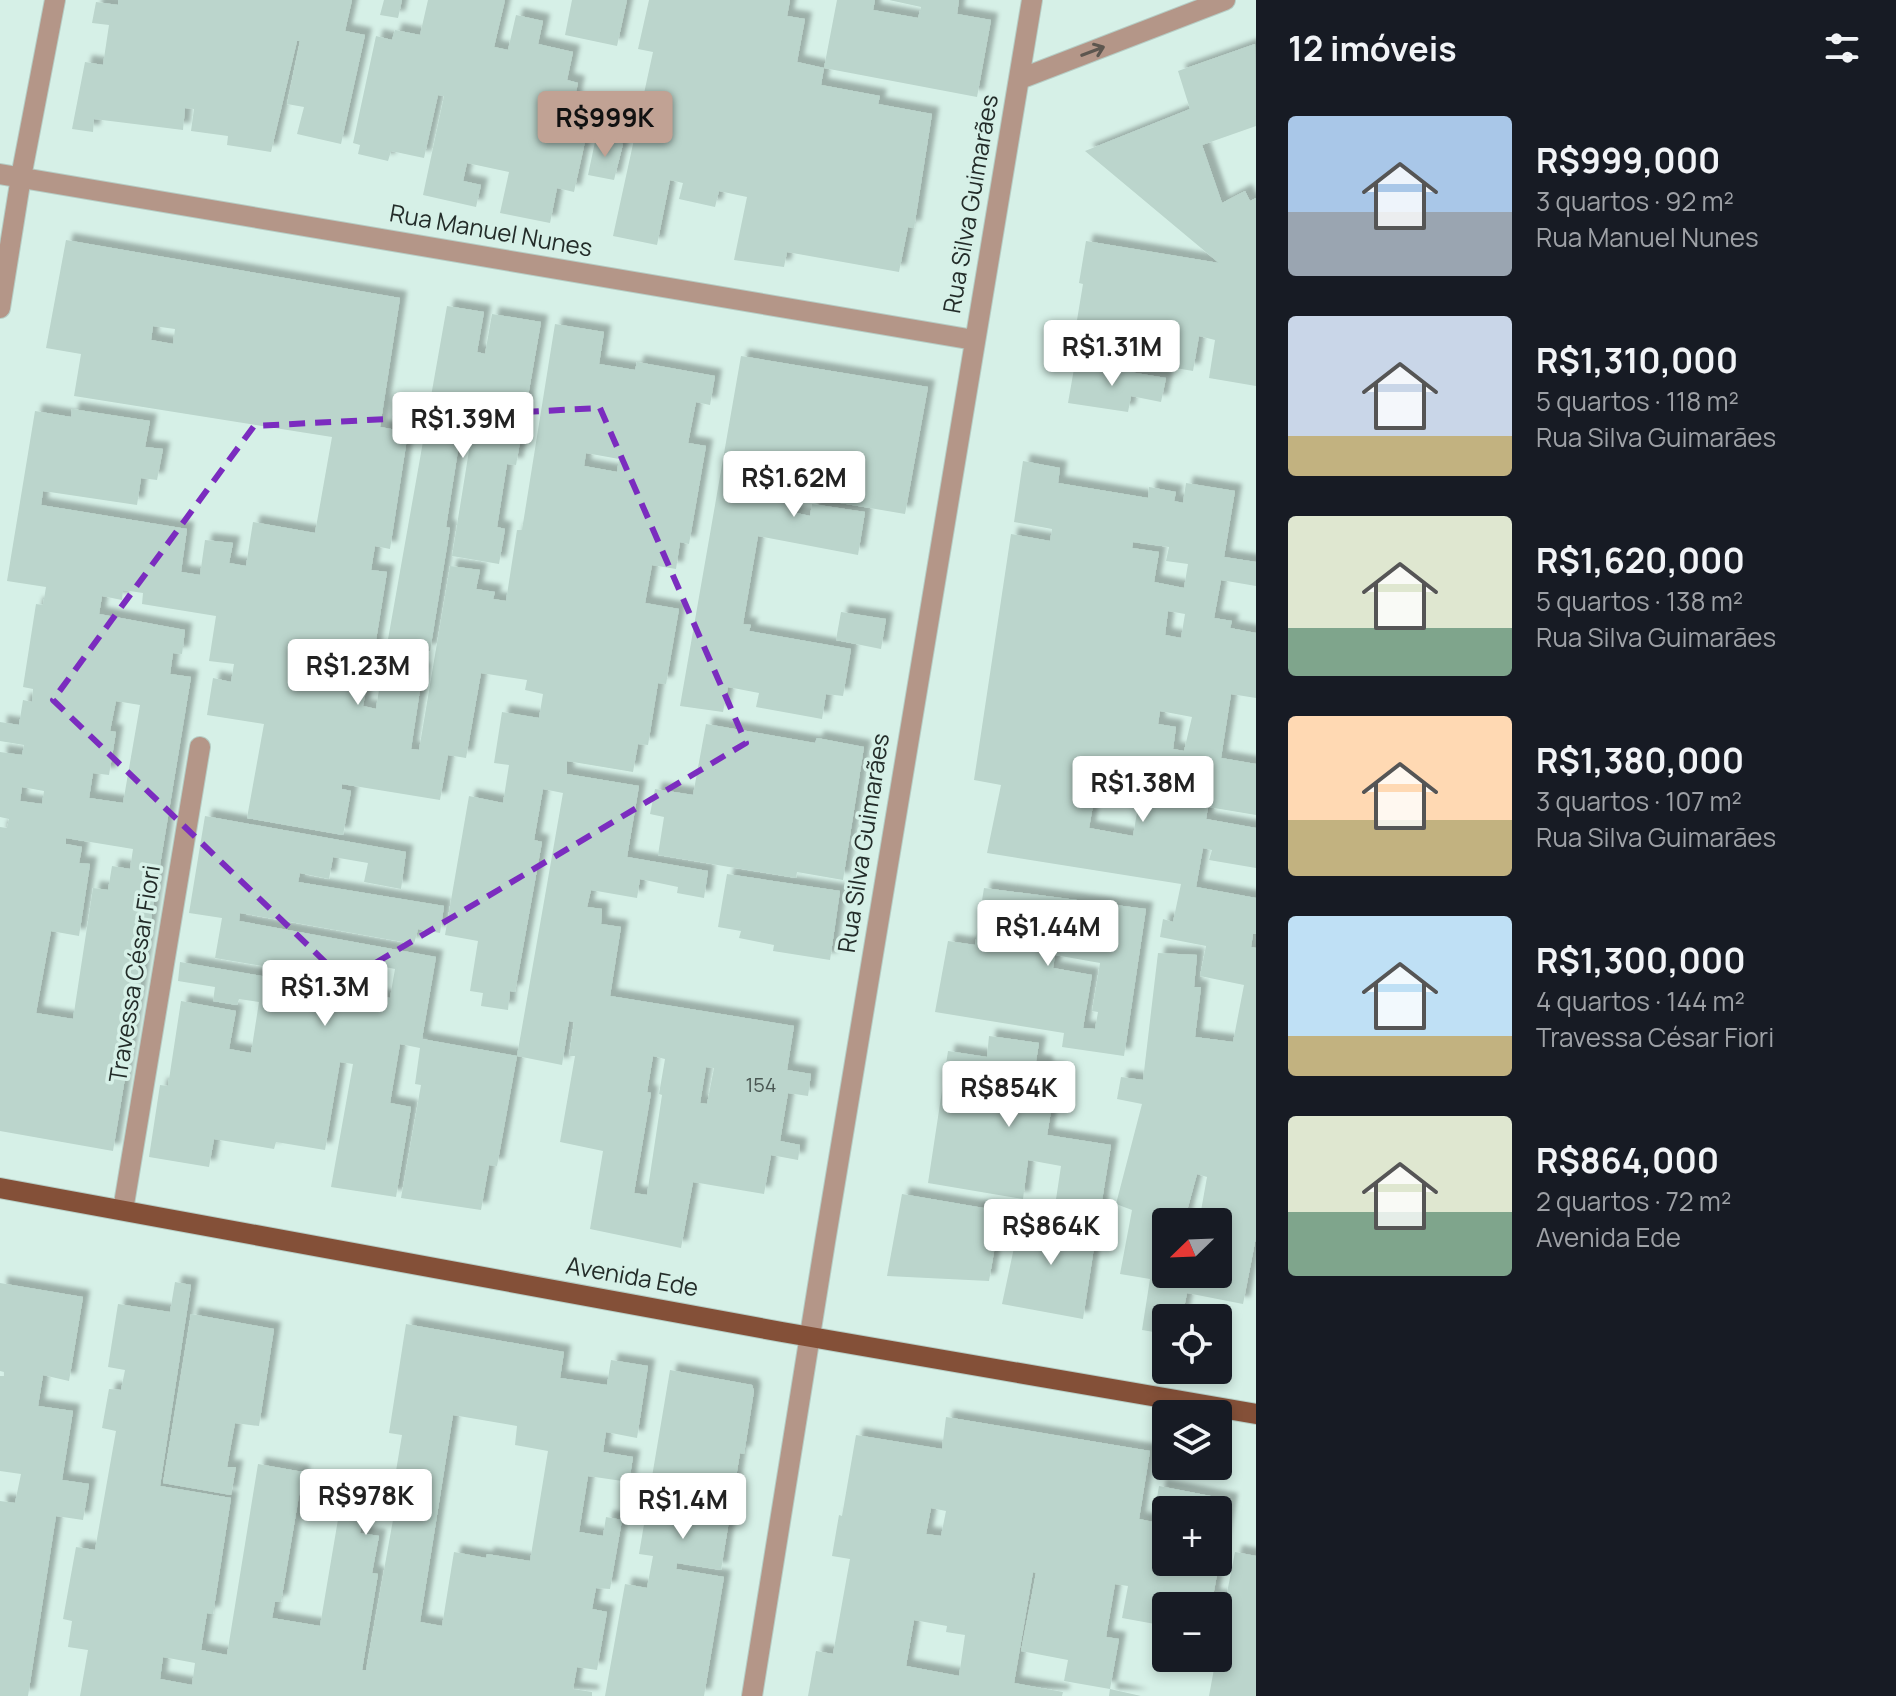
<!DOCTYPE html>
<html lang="pt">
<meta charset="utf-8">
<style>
:root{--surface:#171b24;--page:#20242c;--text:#f1f3f6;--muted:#9ea1a6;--accent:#c1a294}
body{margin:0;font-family:Manrope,sans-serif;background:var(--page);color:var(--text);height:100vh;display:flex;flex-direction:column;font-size:30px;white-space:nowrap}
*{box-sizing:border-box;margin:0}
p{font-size:26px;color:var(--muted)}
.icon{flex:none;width:44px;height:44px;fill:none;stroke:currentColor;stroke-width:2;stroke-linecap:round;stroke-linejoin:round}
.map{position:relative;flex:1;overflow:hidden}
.details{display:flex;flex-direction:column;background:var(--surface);width:640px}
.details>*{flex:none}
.needle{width:52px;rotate:247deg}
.fabs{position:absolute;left:1152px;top:1208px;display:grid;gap:16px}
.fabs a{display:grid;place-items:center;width:80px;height:80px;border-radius:8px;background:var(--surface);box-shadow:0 4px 12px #0003;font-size:40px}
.price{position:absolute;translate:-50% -68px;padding:0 18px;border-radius:8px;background:#fff;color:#222;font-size:26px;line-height:52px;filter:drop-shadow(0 2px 4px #0008)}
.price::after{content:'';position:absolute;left:50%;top:48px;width:24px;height:18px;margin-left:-12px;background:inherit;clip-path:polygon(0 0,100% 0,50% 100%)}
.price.on{background:var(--accent);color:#111}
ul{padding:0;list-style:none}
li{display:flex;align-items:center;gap:24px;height:200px;padding:0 32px}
li span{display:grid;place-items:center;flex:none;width:224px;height:160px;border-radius:8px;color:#555}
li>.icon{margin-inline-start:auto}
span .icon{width:96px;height:96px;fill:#fffc;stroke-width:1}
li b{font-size:34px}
h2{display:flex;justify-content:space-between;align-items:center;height:96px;padding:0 32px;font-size:34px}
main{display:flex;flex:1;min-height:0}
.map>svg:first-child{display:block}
.building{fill:#bbd5cc;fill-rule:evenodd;filter:url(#shadow)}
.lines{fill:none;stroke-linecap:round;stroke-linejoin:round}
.minor-casing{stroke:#b6cdc5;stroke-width:22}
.major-casing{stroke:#b6cdc5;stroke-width:22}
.minor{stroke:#b49688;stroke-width:20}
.major{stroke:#845038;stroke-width:20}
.oneway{stroke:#5d564f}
.marked{fill:none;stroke:#7b2cbf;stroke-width:6;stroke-dasharray:16 10;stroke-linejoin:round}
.labels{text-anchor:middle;stroke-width:7;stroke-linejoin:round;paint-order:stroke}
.number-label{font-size:20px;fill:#495652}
.street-label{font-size:24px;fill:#232c29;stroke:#d6f0e7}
</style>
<main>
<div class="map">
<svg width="1256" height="1696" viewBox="0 0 1256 1696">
<defs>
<filter id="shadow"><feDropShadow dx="7" dy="-7" stdDeviation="2" flood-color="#0004"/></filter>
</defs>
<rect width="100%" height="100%" fill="#d6f0e7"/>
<!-- building -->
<path class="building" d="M118,0H352L345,31L365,35L341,144L297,134L304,107L287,104L300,41H297L271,152L227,145L228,136L191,131L194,109L185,108L183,130L94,119L93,132L72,129L85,62L103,65L109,25L92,23L96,2L118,5Z
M384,0H402L398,18L380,15Z
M428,0H505L494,47L508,50L516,15L543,21L538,44L573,52L567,80L578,83L572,110L591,114L574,192L557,188L550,223L500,213L509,172L467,163L463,181L481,185L476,207L423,195L444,96L438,95L424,158L391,151L388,161L358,154L360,145L353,143L376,36L392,40L395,30L420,35Z
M572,0H627L617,46L565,35Z
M649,0H790L787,16L805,19L797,62L824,68L837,0H875L873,10L918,18L921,7L889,0H959L957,14L991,20L977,97L824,68L821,85L880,96L878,104L932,114L914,228L908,227L899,272L787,252L784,267L734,260L747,197L719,191L715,207L679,199L683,183L670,180L657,245L613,236L653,52L638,49Z
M1255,44L1256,126L1202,145L1222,203L1245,191L1250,201L1256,198V386L1209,378L1215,340L1199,336L1193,371L1072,350L1083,284L1079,283L1086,241L1219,263L1085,151L1190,109L1178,71Z
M596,137L623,144L614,180L588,175Z
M66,240L400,298L380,427L408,432L390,549L375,546L371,570L387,572L372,665L363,663L361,673L369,674L363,706L376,709L383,664L423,670L411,749L419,750L450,566L480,570L476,589L495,592L493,599L506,601L517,530H522L555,324L604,332L599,364L635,370L637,362L715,376L710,405L696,402L688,443L706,446L689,544L680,542L676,569L652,565L645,603L679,609L666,684L658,683L648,745L638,744L633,772L567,761V774L639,786L627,857L708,871L704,898L677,893L678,887L640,879L637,898L591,890L587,907L602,909L601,924L621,927L610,996L794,1026L787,1070L811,1074L808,1096L788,1093L780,1141L800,1145L798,1160L771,1155L764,1194L693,1182L681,1248L590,1229L603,1151L560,1142L575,1056H569L574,1022L569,1021L562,1065L517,1056L563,793L543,789L534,840L542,842L515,992L510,991L508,1010L481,1006L483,993L470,991L478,941L445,935L469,796L503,803L509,765L494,763L502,712L539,718L543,694L525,690L527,680L481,673L466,758L448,755L440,800L342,784V789L351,791L343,835L247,818L264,724L207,715L213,678L231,682L234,664L209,661L216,616L142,604L143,593L123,590L122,600L102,596L99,614L185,630L182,654L173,653L170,674L191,677L113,1151L0,1131V827L7,828L9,819L0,817V752L22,755L24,745L0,741V722L19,725L23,700L32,702L33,689L23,687L36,604L43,605L46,587L7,581L35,411L71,417L72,409L150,421L145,447L163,449L157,480L141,478L137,505L43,491L41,505L187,529L181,572L200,575L205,540L233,543L229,563L246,566L253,522L315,533L332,437L74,396L81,354L46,348ZM153,326L175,329L173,344L151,340ZM586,453L619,459L617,472L584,466ZM116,701L140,705L123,803L89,798L93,773L109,775L116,732L110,731ZM22,787L44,791L42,804L20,801ZM66,838L133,849L130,869L112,866L108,890L93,888L73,1019L36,1013L51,931L79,936L90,864L79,863L82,847L66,844ZM653,1056L665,1059L659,1094L662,1095L647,1195L634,1193L651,1093L647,1092ZM706,1067L714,1068L707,1104L700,1103Z
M447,306L484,312L477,352L485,354L492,314L541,322L516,465L507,464L497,527L505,529L499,564L452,556L477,401L466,399L446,527L450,528L430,651L387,645Z
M741,356L928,387L905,514L817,499L825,457L803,453L792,512L810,516L812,504L865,512L858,555L758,536L743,624L751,625L749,631L851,649L843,696L826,694L822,719L756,707L759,693L728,687L723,712L680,706Z
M1075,363L1166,378L1161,402L1131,396L1128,412L1068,403Z
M1023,461L1060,468L1058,483L1148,498L1149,487L1176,492L1174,501L1183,503L1186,483L1235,491L1224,557L1256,562V586L1221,580L1214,618L1232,621L1230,628L1256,633V698L1231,694L1221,758L1256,764V815L1208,807L1206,819L1256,828V868L1209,860L1212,850L1203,848L1196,887L1256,898V934H1253L1251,947L1256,948V1237L1243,1304L1187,1293L1182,1318H1166V1334L1142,1330L1150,1279L1120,1274L1132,1210L1116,1204L1142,1104L1117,1099L1121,1077L1143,1080L1158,953L1197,955L1194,987H1201L1195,1037L1233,1042L1244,985L1200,976L1206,946L1160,937L1163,919L1173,922L1181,884L987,853L1001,785L974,780L1011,534L1050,541L1052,529L1014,522ZM1133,542L1169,547L1166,561L1188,564L1184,588L1154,582L1159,552L1132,548ZM1168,611L1185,614L1181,638L1165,635ZM1160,711L1192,717L1184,751L1173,749L1176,727L1158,724ZM1094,800L1138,807L1133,836L1089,828ZM1197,1174L1207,1177L1199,1222H1218V1274H1166V1222H1184Z
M841,612L886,619L881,649L836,640Z
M706,724L815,743L817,738L864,747L843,880L797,872L796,878L658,855L664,817L650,814L655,789L693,795Z
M205,816L406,852L401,889L364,882L368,863L333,857L329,879L300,873L298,882L444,906L440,933L418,929L414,944L240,913L239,921L436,957L422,1039L517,1056L497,1166L489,1165L481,1210L401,1198L421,1085L415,1084L420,1048L400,1044L390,1103L411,1107L396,1197L331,1187L353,1064L340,1062L325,1150L276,1142L274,1149L214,1139L209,1167L149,1157L160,1085L168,1086L181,1001L236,1011L229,1049L251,1053L259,1002L239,999L237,1005L213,1001L215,987L178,981L180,962L390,998L395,969L355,961L352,981L215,958L222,918L189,913Z
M727,874L840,891L830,960L773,951L774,945L739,938L741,931L718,927Z
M984,888L1146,909L1124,1056L1062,1047L1064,1033L935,1012L948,941L975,945ZM1055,955L1100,963L1092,1011L1098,1012L1095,1029L1083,1028L1092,975L1053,968Z
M989,1036L1039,1043L1036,1061L1046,1063V1068L1058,1070L1047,1135L1111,1145L1100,1213L1055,1206L1061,1166L1028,1160L1023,1199L928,1183L948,1051L987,1057Z
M902,1194L1001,1211L989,1281L887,1276Z
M1021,1215L1097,1228L1083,1319L1002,1304Z
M175,1282L191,1285L160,1486L231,1498L213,1614L207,1613L201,1650L227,1655L258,1464L303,1472L281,1602H275L272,1618L320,1626L344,1484L368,1488L360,1533L379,1536L372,1573L378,1574L362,1670H366L393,1520L388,1519L402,1435L389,1433L406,1324L564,1352L560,1378L607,1385L611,1360L648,1366L637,1438L606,1432L603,1452L633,1457L629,1482L588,1476L579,1532L603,1536L606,1517L622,1520L610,1589L596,1588L592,1609L607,1612L597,1670L577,1667L573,1689L592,1692V1696H80L88,1650L68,1647L72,1621L63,1619L76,1547L95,1550L116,1431L102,1428L109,1389L121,1390L125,1370L108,1367L118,1304L170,1312ZM453,1415L517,1426L515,1445L548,1451L530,1561L487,1554L486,1558L454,1552L442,1626L420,1622ZM163,1657L195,1663L192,1685L160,1679Z
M0,1283L83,1297L69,1381L43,1375L38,1406L73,1411L62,1480L89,1484L83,1520L56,1516L28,1696H0V1501L15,1503L21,1474L0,1471V1376H4V1372L0,1371Z
M191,1314L274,1329L259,1426L235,1423L227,1467H236L231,1495L163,1483Z
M670,1370L752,1385L754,1391L744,1454L740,1453L721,1570L677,1563L676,1569L724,1577L704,1696H605L625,1584L647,1588L653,1556L639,1554Z
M946,1417L1150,1451L1139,1519L1153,1522L1159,1486L1231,1500L1213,1596L1226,1598L1235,1552L1256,1556V1696H1209L1216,1658H1218L1221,1626H1218V1606H1166V1626L1122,1618L1128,1586L1115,1584L1106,1637L1119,1639L1110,1689L1141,1696H1109L1110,1689L1064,1681L1068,1660L1021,1651L1036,1573L1033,1572L1014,1683L1063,1692L1062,1696H808L816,1651L833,1654L850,1559L832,1556L839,1515L842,1516L856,1435L942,1449ZM931,1508L946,1511L941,1536L926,1534ZM1166,1510H1218V1562H1166ZM914,1620L947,1626L946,1632L965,1635L959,1676L906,1666Z"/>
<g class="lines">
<!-- minor casing -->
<g class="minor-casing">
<path id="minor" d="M1020,79L1225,0
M0,174L974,340
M0,308L21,177L55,0
M123,1210L200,747
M752,1696L825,1242L1032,0"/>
</g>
<!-- major casing -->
<g class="major-casing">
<path id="major" d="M0,1188L782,1332L1256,1414"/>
</g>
<!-- minor -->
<use href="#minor" class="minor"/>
<!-- major -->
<use href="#major" class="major"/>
</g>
<!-- one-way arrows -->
<defs><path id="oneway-shaft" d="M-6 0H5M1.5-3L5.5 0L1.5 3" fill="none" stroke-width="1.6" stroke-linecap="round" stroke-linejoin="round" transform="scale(2)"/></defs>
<use class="oneway" href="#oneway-shaft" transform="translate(1093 51) rotate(-21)"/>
<!-- marked area -->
<path class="marked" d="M600,408L746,743L345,981L53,700L254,426Z"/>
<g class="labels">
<!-- number labels -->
<g class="number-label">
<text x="761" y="1092">154</text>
</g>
<!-- street labels -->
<g class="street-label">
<text transform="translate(971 204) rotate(-80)" y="8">Rua Silva Guimarães</text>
<text transform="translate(491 231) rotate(10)" y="8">Rua Manuel Nunes</text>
<text transform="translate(864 843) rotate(-81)" y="8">Rua Silva Guimarães</text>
<text transform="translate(135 974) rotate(-81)" y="8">Travessa César Fiori</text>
<text transform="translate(632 1277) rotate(10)" y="8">Avenida Ede</text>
</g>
</g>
</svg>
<div class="fabs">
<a><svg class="needle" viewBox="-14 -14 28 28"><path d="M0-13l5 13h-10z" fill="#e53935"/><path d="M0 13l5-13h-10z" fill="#9ea1a6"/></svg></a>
<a><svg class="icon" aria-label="locate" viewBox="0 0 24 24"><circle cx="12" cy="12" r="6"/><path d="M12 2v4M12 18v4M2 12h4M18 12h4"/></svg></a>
<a><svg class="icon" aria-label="layers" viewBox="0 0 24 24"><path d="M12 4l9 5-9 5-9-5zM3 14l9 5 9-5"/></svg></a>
<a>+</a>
<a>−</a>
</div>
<b class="price on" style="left:605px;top:159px">R$999K</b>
<b class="price" style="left:1112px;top:388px">R$1.31M</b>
<b class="price" style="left:463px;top:460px">R$1.39M</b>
<b class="price" style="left:794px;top:519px">R$1.62M</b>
<b class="price" style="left:358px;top:707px">R$1.23M</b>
<b class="price" style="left:1143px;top:824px">R$1.38M</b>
<b class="price" style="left:1048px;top:968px">R$1.44M</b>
<b class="price" style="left:325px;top:1028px">R$1.3M</b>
<b class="price" style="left:1009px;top:1129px">R$854K</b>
<b class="price" style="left:1051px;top:1267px">R$864K</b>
<b class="price" style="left:366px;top:1537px">R$978K</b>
<b class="price" style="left:683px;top:1541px">R$1.4M</b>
</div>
<section class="details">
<h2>12 imóveis<svg class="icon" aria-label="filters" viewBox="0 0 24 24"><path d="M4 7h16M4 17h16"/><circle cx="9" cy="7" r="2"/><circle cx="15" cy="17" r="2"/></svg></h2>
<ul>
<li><span style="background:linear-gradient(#a9c7e8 60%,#9aa5b1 0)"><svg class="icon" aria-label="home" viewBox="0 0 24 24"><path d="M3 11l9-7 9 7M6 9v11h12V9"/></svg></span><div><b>R$999,000</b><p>3 quartos · 92 m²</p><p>Rua Manuel Nunes</p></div></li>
<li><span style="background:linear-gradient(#c9d6e8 75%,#c2b280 0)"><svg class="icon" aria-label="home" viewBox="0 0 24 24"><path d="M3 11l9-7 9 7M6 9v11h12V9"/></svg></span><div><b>R$1,310,000</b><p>5 quartos · 118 m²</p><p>Rua Silva Guimarães</p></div></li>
<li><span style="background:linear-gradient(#dfe7d0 70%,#7fa58c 0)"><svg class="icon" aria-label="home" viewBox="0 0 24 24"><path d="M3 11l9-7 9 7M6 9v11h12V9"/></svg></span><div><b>R$1,620,000</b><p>5 quartos · 138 m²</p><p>Rua Silva Guimarães</p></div></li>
<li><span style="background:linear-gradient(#ffd9b3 65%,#c2b280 0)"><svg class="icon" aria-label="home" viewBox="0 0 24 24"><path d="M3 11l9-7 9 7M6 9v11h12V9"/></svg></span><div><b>R$1,380,000</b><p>3 quartos · 107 m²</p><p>Rua Silva Guimarães</p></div></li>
<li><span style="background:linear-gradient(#bfe0f5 75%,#c2b280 0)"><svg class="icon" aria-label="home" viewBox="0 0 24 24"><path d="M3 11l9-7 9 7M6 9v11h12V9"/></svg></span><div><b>R$1,300,000</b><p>4 quartos · 144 m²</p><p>Travessa César Fiori</p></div></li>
<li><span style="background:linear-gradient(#dfe7d0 60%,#7fa58c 0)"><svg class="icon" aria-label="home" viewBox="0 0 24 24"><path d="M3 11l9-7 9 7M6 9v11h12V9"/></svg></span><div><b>R$864,000</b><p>2 quartos · 72 m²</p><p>Avenida Ede</p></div></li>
</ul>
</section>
</main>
